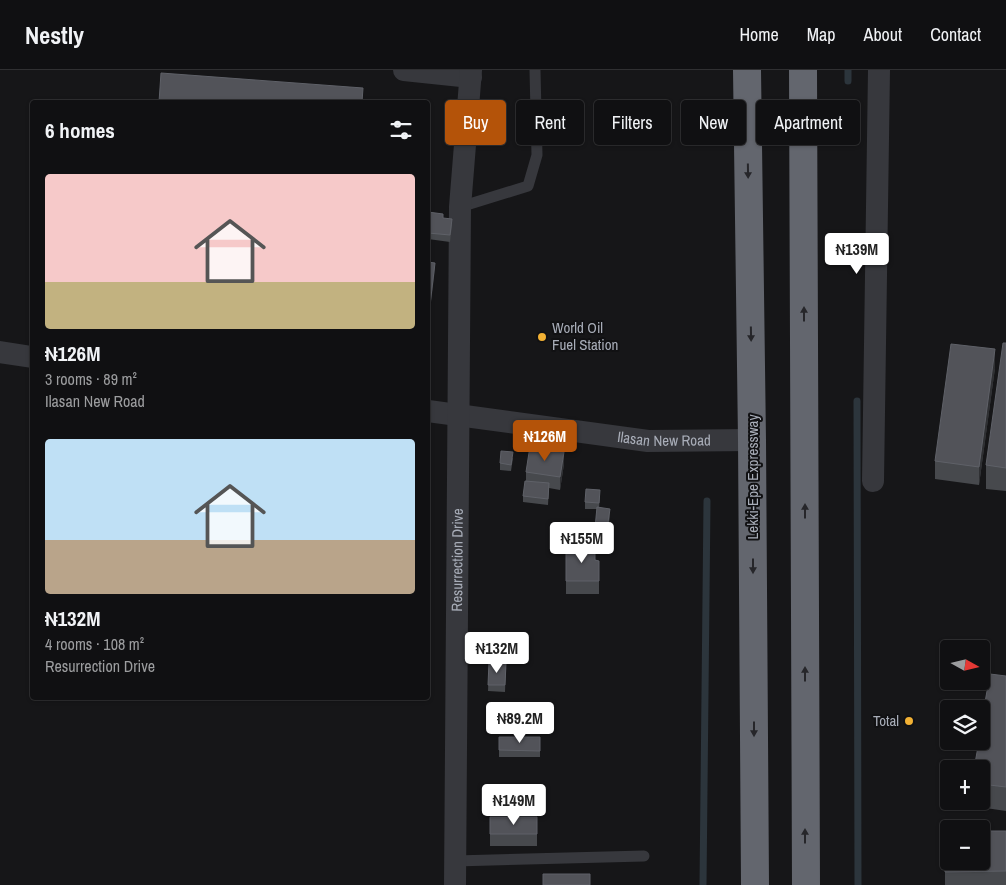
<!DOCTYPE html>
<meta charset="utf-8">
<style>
:root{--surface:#101012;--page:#19191b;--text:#f1f3f6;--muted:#9c9d9f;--line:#303032;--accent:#b45309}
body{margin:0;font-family:"Archivo Narrow",sans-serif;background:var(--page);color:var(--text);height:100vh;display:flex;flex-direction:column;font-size:19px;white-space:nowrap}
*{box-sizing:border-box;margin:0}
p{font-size:16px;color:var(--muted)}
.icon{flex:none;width:28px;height:28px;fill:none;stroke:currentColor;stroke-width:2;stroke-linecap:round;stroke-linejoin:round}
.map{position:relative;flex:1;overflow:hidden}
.sheet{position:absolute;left:30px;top:30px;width:400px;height:600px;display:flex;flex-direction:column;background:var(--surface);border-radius:5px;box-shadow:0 1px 4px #0004,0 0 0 1px var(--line)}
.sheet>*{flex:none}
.banner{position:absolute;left:445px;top:30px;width:475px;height:45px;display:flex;gap:10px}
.needle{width:32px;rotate:98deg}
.fabs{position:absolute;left:940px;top:570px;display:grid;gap:10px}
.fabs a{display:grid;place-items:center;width:50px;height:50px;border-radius:5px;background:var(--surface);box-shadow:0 1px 4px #0004,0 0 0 1px var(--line);font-size:25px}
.price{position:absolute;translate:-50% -42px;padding:0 11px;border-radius:5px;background:#fff;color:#222;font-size:16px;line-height:32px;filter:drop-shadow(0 1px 2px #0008)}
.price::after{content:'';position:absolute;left:50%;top:30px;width:15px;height:11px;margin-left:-8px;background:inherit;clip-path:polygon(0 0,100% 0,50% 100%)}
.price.selected{background:var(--accent);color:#fff}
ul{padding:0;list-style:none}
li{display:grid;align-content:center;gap:10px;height:265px;padding:0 15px}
li span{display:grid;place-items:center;height:155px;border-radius:5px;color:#555}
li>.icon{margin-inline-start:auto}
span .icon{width:90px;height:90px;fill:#fffc;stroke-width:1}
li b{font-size:21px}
h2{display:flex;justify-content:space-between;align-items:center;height:60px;padding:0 15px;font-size:21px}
.tag{padding:0 18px;border-radius:5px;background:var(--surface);box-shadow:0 1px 4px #0004,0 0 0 1px var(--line);font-size:18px;line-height:45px}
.tag.selected{background:var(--accent);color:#fff}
header{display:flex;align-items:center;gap:30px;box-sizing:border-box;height:70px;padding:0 25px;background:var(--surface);border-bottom:1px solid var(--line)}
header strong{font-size:24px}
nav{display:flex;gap:28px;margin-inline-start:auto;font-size:18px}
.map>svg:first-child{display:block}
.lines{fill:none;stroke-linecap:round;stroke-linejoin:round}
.stream{stroke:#2c353c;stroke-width:7}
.lane{stroke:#37383d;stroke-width:11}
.street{stroke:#37383d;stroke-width:22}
.highway{stroke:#63666e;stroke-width:28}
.wall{fill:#47494d}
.shaded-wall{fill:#2f3033}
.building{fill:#525359;stroke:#5f6168}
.oneway{fill:#26262a}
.poi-dot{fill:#f2b134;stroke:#111113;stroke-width:2}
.labels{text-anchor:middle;stroke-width:4;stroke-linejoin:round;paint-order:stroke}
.poi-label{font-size:15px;fill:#a8adb8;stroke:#111113;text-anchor:start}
.street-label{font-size:15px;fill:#a8adb8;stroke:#111113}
</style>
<header>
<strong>Nestly</strong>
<nav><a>Home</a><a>Map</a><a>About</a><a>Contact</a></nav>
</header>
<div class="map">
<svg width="1006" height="815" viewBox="0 0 1006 815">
<rect width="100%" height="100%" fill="#161618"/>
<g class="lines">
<!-- stream -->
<path class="stream" d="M848,11V0
M857,331L858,815
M703,815L707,431"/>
<!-- lane -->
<path class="lane" d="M460,137L528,116L537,85L535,0
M455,791L644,786"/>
<!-- street -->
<g class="street">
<path d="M404,0L471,7"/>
<path d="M0,282L32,287"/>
<path id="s1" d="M428,341L648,371L752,370"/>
<path d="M873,411L879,0"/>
<path id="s2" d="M455,815L460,137L471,0"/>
</g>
<!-- highway -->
<path class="highway" d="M747,0L752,370L755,815
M803,0L806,815"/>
</g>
<!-- wall -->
<path class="wall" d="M428,142L443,148L452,155L450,172L428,169Z
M1006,273V421L986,419V395Z
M995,298L979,415L935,409V391Z
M513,388L511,401L500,400V393Z
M564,394L560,420L549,418L548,435L523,432V426L526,411V402Z
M600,426L599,438L610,445L607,466L595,464L597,439H585V432Z
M566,475L595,490L599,491V524H566Z
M489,592L506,593L505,622L488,621Z
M1006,606V741L972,736V731H981V699Z
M414,628H424V630L414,631Z
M499,667H540V687H499Z
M490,747H537V776H490Z
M1006,761V815H945V762Z"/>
<!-- shaded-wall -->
<path class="shaded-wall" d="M435,193V199L428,258V252Z
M995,279V298L979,415V397Z
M564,382V394L560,420V407Z
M610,439V445L607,466V459Z"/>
<!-- building -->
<path class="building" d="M161,3L363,18L362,32H159Z
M428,142L443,144V148L452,149L450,165L428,163Z
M428,192L435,193L428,252Z
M1003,273H1006V398L986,395Z
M951,274L995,279L979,397L935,391Z
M530,376L564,382L560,407L526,402Z
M501,381L513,382L511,395L500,393Z
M525,411L549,413L548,429L523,426Z
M586,419L600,420L599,433L585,432Z
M597,437L610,439L607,459L595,458Z
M566,475H595V490L599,491V511H566Z
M489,592L506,593L505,615H488Z
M990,604L1006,606V717L981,714V699H974L979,671H981V655Z
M499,667H540V681L499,680Z
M490,747H537V764H490Z
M981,761H1006V801L945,802V762H949V791H981Z
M543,804H590V815H543Z"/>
<!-- one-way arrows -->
<defs><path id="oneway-solid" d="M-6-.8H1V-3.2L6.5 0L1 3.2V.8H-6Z" transform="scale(1.25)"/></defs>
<g class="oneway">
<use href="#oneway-solid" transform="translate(748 101) rotate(89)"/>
<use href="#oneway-solid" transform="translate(804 244) rotate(-90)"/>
<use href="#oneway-solid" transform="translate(751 264) rotate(89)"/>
<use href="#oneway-solid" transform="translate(805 441) rotate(-90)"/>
<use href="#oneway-solid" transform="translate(753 496) rotate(90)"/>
<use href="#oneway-solid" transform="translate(805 604) rotate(-90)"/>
<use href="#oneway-solid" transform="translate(754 659) rotate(90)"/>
<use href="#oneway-solid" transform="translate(805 766) rotate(-90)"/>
</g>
<!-- markers -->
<g class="poi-dot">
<circle cx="542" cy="267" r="5"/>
<circle cx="909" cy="651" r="5"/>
</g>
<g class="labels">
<!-- poi labels -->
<g class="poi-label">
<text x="552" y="263">World Oil<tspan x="552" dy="17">Fuel Station</tspan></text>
<text x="899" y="656" text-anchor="end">Total</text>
</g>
<!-- street labels -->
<g class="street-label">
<text dy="5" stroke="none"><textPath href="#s1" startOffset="238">Ilasan New Road</textPath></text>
<text transform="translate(753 407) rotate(-90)" y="5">Lekki-Epe Expressway</text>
<text dy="5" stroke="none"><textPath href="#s2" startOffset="325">Resurrection Drive</textPath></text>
</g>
</g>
</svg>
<div class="fabs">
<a><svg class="needle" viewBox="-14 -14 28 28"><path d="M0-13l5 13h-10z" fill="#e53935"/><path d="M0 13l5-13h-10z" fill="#9c9d9f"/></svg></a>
<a><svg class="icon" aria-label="layers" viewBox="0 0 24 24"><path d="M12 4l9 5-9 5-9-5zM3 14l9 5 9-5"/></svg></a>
<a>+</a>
<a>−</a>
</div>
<b class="price" style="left:857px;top:205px">₦139M</b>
<b class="price selected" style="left:545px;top:392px">₦126M</b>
<b class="price" style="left:582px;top:494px">₦155M</b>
<b class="price" style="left:497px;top:604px">₦132M</b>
<b class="price" style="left:520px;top:674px">₦89.2M</b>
<b class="price" style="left:514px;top:756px">₦149M</b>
<div class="banner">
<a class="tag selected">Buy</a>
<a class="tag">Rent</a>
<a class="tag">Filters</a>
<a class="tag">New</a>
<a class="tag">Apartment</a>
</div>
<section class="sheet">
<h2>6 homes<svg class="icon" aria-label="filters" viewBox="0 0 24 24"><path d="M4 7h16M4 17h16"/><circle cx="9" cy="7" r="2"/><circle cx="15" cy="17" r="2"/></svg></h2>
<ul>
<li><span style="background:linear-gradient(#f6c9c9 70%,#c2b280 0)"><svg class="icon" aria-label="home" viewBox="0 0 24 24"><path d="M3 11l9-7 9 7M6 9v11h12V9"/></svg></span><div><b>₦126M</b><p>3 rooms · 89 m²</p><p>Ilasan New Road</p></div></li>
<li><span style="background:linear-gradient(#bfe0f5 65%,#b9a48a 0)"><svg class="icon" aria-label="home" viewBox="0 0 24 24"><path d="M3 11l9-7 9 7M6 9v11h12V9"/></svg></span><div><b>₦132M</b><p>4 rooms · 108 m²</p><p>Resurrection Drive</p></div></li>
</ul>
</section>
</div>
